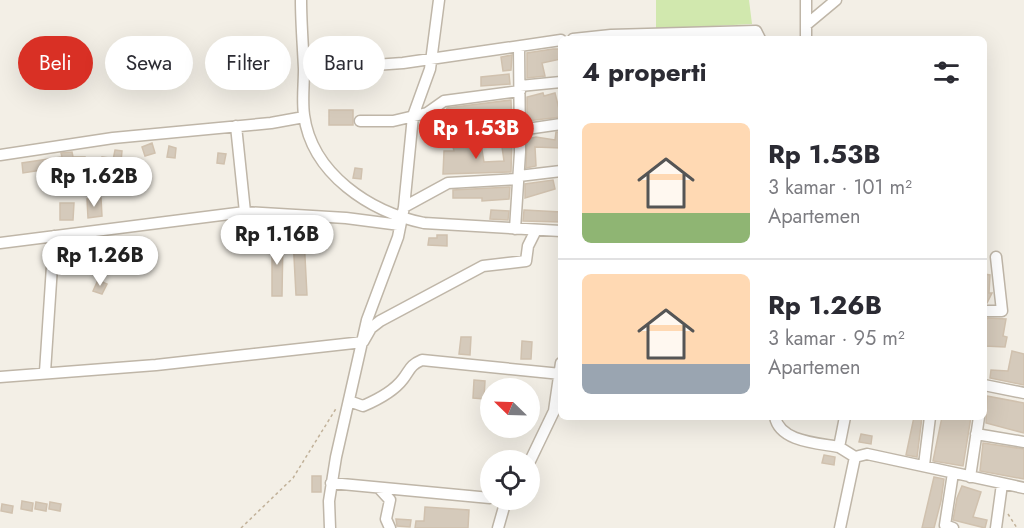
<!DOCTYPE html>
<html lang="id">
<meta charset="utf-8">
<style>
:root{--surface:#fff;--page:#f7f7f7;--text:#2b2b33;--muted:#7c7c81;--line:#e1e1e2;--accent:#d93025}
body{margin:0;font-family:Jost,sans-serif;background:var(--page);color:var(--text);height:100vh;display:flex;flex-direction:column;font-size:22px;white-space:nowrap}
*{box-sizing:border-box;margin:0}
p{font-size:20px;color:var(--muted)}
.icon{flex:none;width:33px;height:33px;fill:none;stroke:currentColor;stroke-width:2;stroke-linecap:round;stroke-linejoin:round}
.map{position:relative;flex:1;overflow:hidden}
.panel{position:absolute;left:558px;top:36px;width:429px;height:384px;display:flex;flex-direction:column;background:var(--surface);border-radius:9px;box-shadow:0 6px 24px #0002}
.panel>*{flex:none}
.hud{position:absolute;left:18px;top:36px;width:450px;height:54px;display:flex;gap:12px}
.needle{width:39px;rotate:293deg}
.fabs{position:absolute;left:480px;top:378px;display:grid;gap:12px}
.fabs a{display:grid;place-items:center;width:60px;height:60px;border-radius:50%;background:var(--surface);box-shadow:0 6px 24px #0002;font-size:30px}
.price{position:absolute;translate:-50% -51px;padding:0 14px;border-radius:21px;background:#fff;color:#222;font-size:20px;line-height:39px;filter:drop-shadow(0 2px 3px #0008)}
.price::after{content:'';position:absolute;left:50%;top:36px;width:18px;height:14px;margin-left:-9px;background:inherit;clip-path:polygon(0 0,100% 0,50% 100%)}
.price.on{background:var(--accent);color:#fff}
ul{padding:0;list-style:none}
li{display:flex;align-items:center;gap:18px;height:150px;padding:0 24px}
li+li{border-top:2px solid var(--line)}
li span{display:grid;place-items:center;flex:none;width:168px;height:120px;border-radius:9px;color:#555}
li>.icon{margin-inline-start:auto}
span .icon{width:72px;height:72px;fill:#fffc;stroke-width:1}
li b{font-size:26px}
h2{display:flex;justify-content:space-between;align-items:center;height:72px;padding:0 24px;font-size:26px}
.chip{padding:0 21px;border-radius:27px;background:var(--surface);box-shadow:0 6px 24px #0002;font-size:21px;line-height:54px}
.chip.on{background:var(--accent);color:#fff}
.map>svg:first-child{display:block}
.green{fill:#d1e8ae}
.building{fill:#d5cabb;stroke:#d0c1ae;stroke-width:1.5}
.lines{fill:none;stroke-linecap:round;stroke-linejoin:round}
.minor-casing{stroke:#bfb6a8;stroke-width:13}
.path{stroke:#c1b199;stroke-width:1.5;stroke-dasharray:3 3;stroke-linecap:butt}
.minor{stroke:#fff;stroke-width:10}
</style>
<div class="map">
<svg width="1024" height="528" viewBox="0 0 1024 528">
<rect width="100%" height="100%" fill="#f3efe6"/>
<!-- green -->
<path class="green" d="M656,0H749L752,24L656,29Z"/>
<!-- building -->
<path class="building" d="M553,49H561V59L542,63L545,76L527,78V53Z
M512,55L511,70L503,71L501,57Z
M509,74L510,84L481,86V77Z
M543,93L544,96L555,93L561,117L527,121V97Z
M511,100L512,124L491,127L489,113L462,116V131L453,132L444,126L453,125L454,112L446,111L447,108Z
M329,110H353V125H329Z
M556,132H561V148L535,147L536,166L526,168L527,139L536,137L555,140Z
M512,139L511,172L443,174L444,151H454L453,147L481,144L484,162L504,161L501,140Z
M152,143L155,153L145,156L142,147Z
M169,146L176,148L175,158L167,157Z
M115,150L122,151L121,162L113,160Z
M72,152L73,157H85V166L73,167L74,173L42,175V170L23,173L22,163L62,157L61,153Z
M218,153L226,154L224,164L217,163Z
M102,157L109,158L108,168L101,167Z
M355,168L362,169L361,179L353,178Z
M553,180L555,189L525,198V184Z
M510,187L509,199L482,201V198H453V190Z
M101,198L102,216L88,218L87,199Z
M60,203H74L73,220H60Z
M491,210L509,211L508,220L490,219Z
M524,210L561,212V222L523,221Z
M437,235H447V246L428,245L429,238H437Z
M272,237H283L282,296H272Z
M293,238H304L307,295H296Z
M984,274L990,275L989,293H992L987,303H984Z
M98,280L107,284L102,294L93,291Z
M988,318L1006,319L1003,336L1007,337L1005,347L984,346V320Z
M461,337H471L470,355L459,354Z
M522,341L532,342L531,359H521Z
M1012,351L1024,354V385L990,378L991,370L1008,371Z
M474,380L485,381L484,399L473,398Z
M987,396L1024,403V433L986,423Z
M914,417H922L917,457L906,455Z
M942,417H971L963,466L933,461Z
M861,434L872,436L871,444L859,442Z
M983,443L1024,449V479L980,471Z
M824,455L835,457L834,465L822,463Z
M312,476H321V492H312Z
M934,477L944,479L941,501L934,528H922Z
M962,486L981,492L973,517L987,520L985,528L953,520L957,498Z
M22,501L33,503L32,511L21,509Z
M36,502L47,504L46,511L35,509Z
M50,502L61,504L60,511L49,509Z
M2,504L13,506L12,513L1,511Z
M425,507L469,510L468,528H415L416,521H424Z
M396,519L411,520L410,527L397,526Z"/>
<g class="lines">
<!-- minor casing -->
<g class="minor-casing">
<path id="minor" d="M301,0C301,23 303,46 304,69C304,85 302,100 304,115C312,174 370,212 424,223L561,231
M806,25L836,0
M573,39L611,35L756,31L760,39
M806,39V0
M304,70L403,63L561,40
M520,86L561,82
M427,113L444,101L520,91
M360,121H393L427,113L440,134L452,140L561,124
M236,126L245,212
M0,155L113,138L271,123L304,117
M519,176L561,171
M404,207L448,183L518,179
M515,229L520,152L519,47
M0,243L245,212L346,218L400,225
M984,311H1002L996,257
M45,372L54,236
M0,377L156,365L363,342L371,328L380,321L483,266L526,261L528,246L536,230
M984,385L1024,393
M349,401L363,406C377,400 394,391 403,379C410,370 410,365 422,360L561,374
M775,417C780,442 818,443 839,447
M845,417L839,447L855,457
M976,434L1024,442
M530,461L554,411L561,363
M924,465L930,417
M970,477L979,417
M331,483L490,498
M379,488L390,500L386,519L390,528
M330,528L329,501L336,457L367,320L398,237L404,207L413,116L430,69L439,0
M498,528L506,500
M840,528L855,457L867,454L1024,488
M953,528L945,525L953,473
M996,528L1002,484"/>
</g>
<!-- path -->
<path class="path" d="M1008,514L1017,528
M241,528L293,478L337,407"/>
<!-- minor -->
<use href="#minor" class="minor"/>
</g>
</svg>
<div class="fabs">
<a><svg class="needle" viewBox="-14 -14 28 28"><path d="M0-13l5 13h-10z" fill="#e53935"/><path d="M0 13l5-13h-10z" fill="#7c7c81"/></svg></a>
<a><svg class="icon" aria-label="locate" viewBox="0 0 24 24"><circle cx="12" cy="12" r="6"/><path d="M12 2v4M12 18v4M2 12h4M18 12h4"/></svg></a>
</div>
<b class="price on" style="left:476px;top:160px">Rp 1.53B</b>
<b class="price" style="left:94px;top:208px">Rp 1.62B</b>
<b class="price" style="left:277px;top:266px">Rp 1.16B</b>
<b class="price" style="left:100px;top:287px">Rp 1.26B</b>
<div class="hud">
<a class="chip on">Beli</a>
<a class="chip">Sewa</a>
<a class="chip">Filter</a>
<a class="chip">Baru</a>
</div>
<section class="panel">
<h2>4 properti<svg class="icon" aria-label="filters" viewBox="0 0 24 24"><path d="M4 7h16M4 17h16"/><circle cx="9" cy="7" r="2"/><circle cx="15" cy="17" r="2"/></svg></h2>
<ul>
<li><span style="background:linear-gradient(#ffd9b3 75%,#8fb573 0)"><svg class="icon" aria-label="home" viewBox="0 0 24 24"><path d="M3 11l9-7 9 7M6 9v11h12V9"/></svg></span><div><b>Rp 1.53B</b><p>3 kamar · 101 m²</p><p>Apartemen</p></div></li>
<li><span style="background:linear-gradient(#ffd9b3 75%,#9aa5b1 0)"><svg class="icon" aria-label="home" viewBox="0 0 24 24"><path d="M3 11l9-7 9 7M6 9v11h12V9"/></svg></span><div><b>Rp 1.26B</b><p>3 kamar · 95 m²</p><p>Apartemen</p></div></li>
</ul>
</section>
</div>
